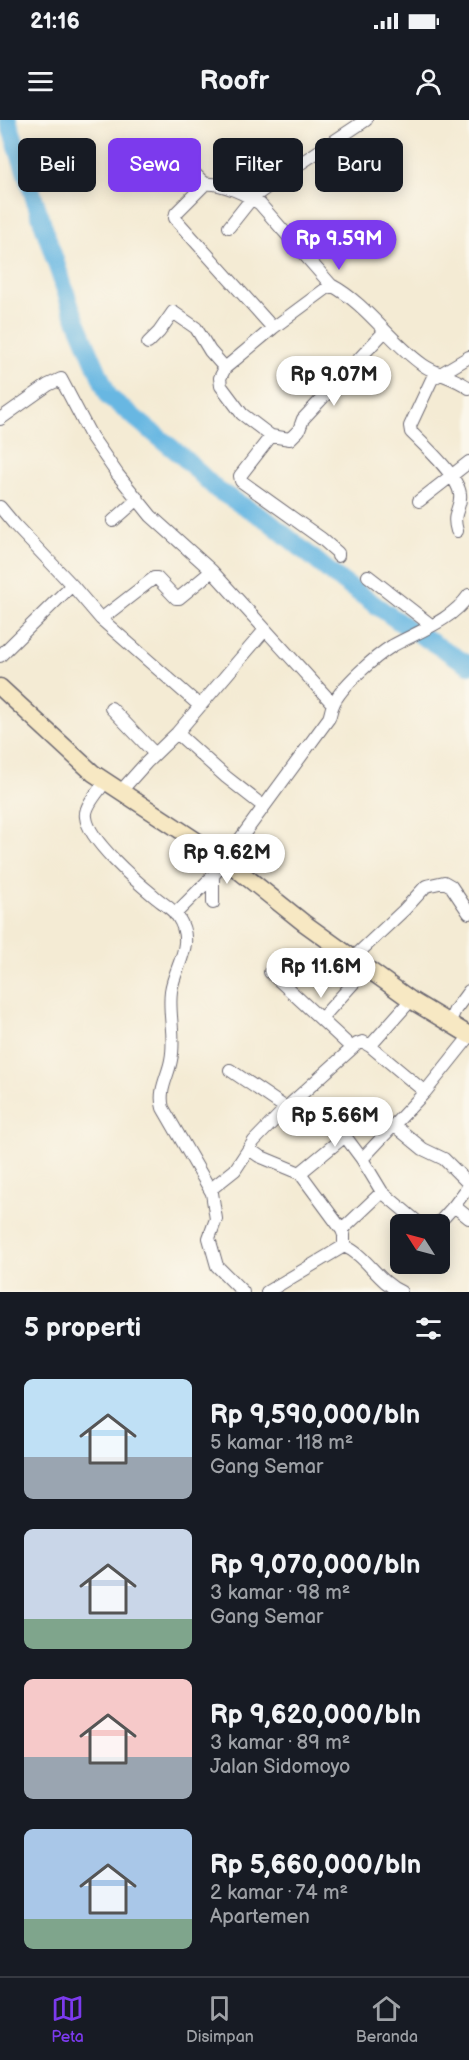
<!DOCTYPE html>
<html lang="id">
<meta charset="utf-8">
<style>
:root{--surface:#171b24;--page:#242831;--text:#f1f3f6;--muted:#9ea1a6;--line:#363941;--accent:#7c3aed}
body{margin:0;font-family:"Balsamiq Sans",sans-serif;background:var(--page);color:var(--text);height:100vh;display:flex;flex-direction:column;font-size:22px;white-space:nowrap}
*{box-sizing:border-box;margin:0}
p{font-size:20px;color:var(--muted)}
.icon{flex:none;width:33px;height:33px;fill:none;stroke:currentColor;stroke-width:2;stroke-linecap:round;stroke-linejoin:round}
.map{position:relative;height:1172px;overflow:hidden}
.drawer{display:flex;flex-direction:column;background:var(--surface);flex:1}
.drawer>*{flex:none}
.banner{position:absolute;left:18px;top:18px;width:434px;height:54px;display:flex;gap:12px}
.needle{width:39px;rotate:306deg}
.controls{position:absolute;left:390px;top:1094px;display:grid;gap:12px}
.controls a{display:grid;place-items:center;width:60px;height:60px;border-radius:9px;background:var(--surface);box-shadow:0 3px 15px #0003;font-size:30px}
.price{position:absolute;translate:-50% -51px;padding:0 14px;border-radius:21px;background:#fff;color:#222;font-size:20px;line-height:39px;filter:drop-shadow(0 2px 3px #0008)}
.price::after{content:'';position:absolute;left:50%;top:36px;width:18px;height:14px;margin-left:-9px;background:inherit;clip-path:polygon(0 0,100% 0,50% 100%)}
.price.active{background:var(--accent);color:#fff}
ul{padding:0;list-style:none}
li{display:flex;align-items:center;gap:18px;height:150px;padding:0 24px}
li span{display:grid;place-items:center;flex:none;width:168px;height:120px;border-radius:9px;color:#555}
li>.icon{margin-inline-start:auto}
span .icon{width:72px;height:72px;fill:#fffc;stroke-width:1}
li b{font-size:26px}
h2{display:flex;justify-content:space-between;align-items:center;height:72px;padding:0 24px;font-size:26px}
.pill{padding:0 21px;border-radius:9px;background:var(--surface);box-shadow:0 3px 15px #0003;font-size:21px;line-height:54px}
.pill.active{background:var(--accent);color:#fff}
.status{display:flex;justify-content:space-between;align-items:center;height:42px;padding:0 30px;background:var(--surface);direction:ltr}
.status svg{height:16px;fill:currentColor}
header{display:flex;justify-content:space-between;align-items:center;height:78px;padding:0 24px;background:var(--surface);font-size:27px;font-weight:700}
.dock{display:flex;justify-content:space-around;align-items:center;height:84px;border-top:2px solid var(--line);background:var(--surface);font-size:16px;color:var(--muted)}
.dock a{display:grid;justify-items:center;gap:3px}
.dock .active{color:var(--accent)}
.map>svg:first-child{display:block}
.lines{fill:none;stroke-linecap:round;stroke-linejoin:round}
.river{stroke:#68b7e2;stroke-width:18}
.minor-casing{stroke:#6c6871;stroke-width:14}
.secondary-casing{stroke:#6c6871;stroke-width:19}
.minor{stroke:#fff;stroke-width:12}
.secondary{stroke:#f7e8c3;stroke-width:16}
</style>
<div class="status"><b>21:16</b><svg viewBox="0 0 49 12"><path d="M0 12V9h3v3zM5 12V6h3v6zM10 12V3h3v9zM15 12V0h3v12zM26 1h20v11H26zM47 4h2v5h-2z"/></svg></div>
<header><svg class="icon" aria-label="menu" viewBox="0 0 24 24"><path d="M4 6h16M4 12h16M4 18h16"/></svg>Roofr<svg class="icon" aria-label="person" viewBox="0 0 24 24"><circle cx="12" cy="8" r="4"/><path d="M4 21q1-7 8-7t8 7"/></svg></header>
<div class="map">
<svg width="469" height="1172" viewBox="0 0 469 1172">
<rect width="100%" height="100%" fill="#fbf7ec"/>
<filter id="ink" filterUnits="userSpaceOnUse"><feTurbulence type="fractalNoise" baseFrequency=".0167" numOctaves="2"/><feDisplacementMap in="SourceGraphic" scale="12" xChannelSelector="R" yChannelSelector="G"/><feConvolveMatrix kernelMatrix="1 2 1 2 8 2 1 2 1" color-interpolation-filters="sRGB"/></filter>
<filter id="wash" filterUnits="userSpaceOnUse"><feTurbulence type="fractalNoise" baseFrequency=".008" numOctaves="4" result="noise"/><feDisplacementMap in="SourceGraphic" scale="24" xChannelSelector="R" yChannelSelector="G"/><feGaussianBlur stdDeviation="1.35" result="paint"/><feColorMatrix in="noise" values="0 0 0 0 0 0 0 0 0 0 0 0 0 0 0 0 0 1.4 0 .05"/><feComposite in="paint" operator="in"/></filter>
<g filter="url(#wash)">
<rect width="100%" height="100%" fill="#f4ebd4"/>
<g class="lines">
<!-- river -->
<path class="river" d="M8,0L70,185L109,277L182,336L217,370L268,401L336,457L412,511
M420,515L469,545"/>
</g>
</g>
<g filter="url(#ink)">
<g class="lines">
<!-- minor casing -->
<g class="minor-casing">
<path id="minor" d="M170,47L176,40L180,39L205,64
M229,107L252,78L298,45L366,0
M331,165L273,208L178,102L175,98L176,93L205,64C221,62 248,75 260,84L331,165C367,184 390,222 423,245C437,255 455,257 469,268
M148,223L159,212L173,192L196,208L210,231L225,248L273,208
M225,248L220,258L221,266L242,294L271,316L290,319L299,310L303,299L385,211
M0,299L48,265L61,259L91,316L118,355L151,396L212,451L333,584
M271,316L240,356L241,361L322,419L338,433V436
M419,381L469,342
M0,387L15,405L72,465L101,499L200,586
M113,401L138,379
M457,411C451,392 462,388 460,374C458,356 424,325 411,312L410,306L432,259L469,237
M368,456L431,505
M101,499L154,458H157L176,478H179L212,451
M0,536L72,465
M111,588L155,634
M177,613L226,657L263,686
M105,662C99,671 84,686 86,697C88,720 137,762 154,776C162,783 173,789 178,797C196,825 175,844 171,871C168,894 176,917 171,940C168,957 158,970 163,988L212,1073L216,1099L209,1118L217,1146L243,1172
M120,672L146,643L177,613L264,511
M213,783V756L329,598C331,593 331,589 333,585C340,567 376,536 392,526C419,511 451,501 469,475
M175,794L213,756
M353,838L404,790L426,766L444,762L451,766L469,793
M270,852L352,928
M321,899L367,848
M449,903L455,890L469,871
M370,926L425,972
M230,950L286,988
M333,1000L362,1039
M395,1006L423,1029L444,1039L469,1064
M249,1029L259,1036L300,1053
M211,1069L235,1050L254,1021L286,988L357,924L363,922L370,926L411,880
M454,1086L469,1066
M420,1104L382,1072L362,1039L425,972L469,917
M438,1104L454,1086L469,1098
M342,1110L300,1053L345,1016
M344,1126C366,1135 378,1162 401,1172
M267,1172L344,1126V1115L342,1110L382,1072"/>
</g>
<!-- secondary casing -->
<g class="secondary-casing">
<path id="secondary" d="M0,567L93,653L224,739L304,803L411,880L469,915"/>
</g>
<!-- minor -->
<use href="#minor" class="minor"/>
<!-- secondary -->
<use href="#secondary" class="secondary"/>
</g>
</g>
</svg>
<div class="controls">
<a><svg class="needle" viewBox="-14 -14 28 28"><path d="M0-13l5 13h-10z" fill="#e53935"/><path d="M0 13l5-13h-10z" fill="#9ea1a6"/></svg></a>
</div>
<b class="price active" style="left:339px;top:151px">Rp 9.59M</b>
<b class="price" style="left:334px;top:287px">Rp 9.07M</b>
<b class="price" style="left:227px;top:765px">Rp 9.62M</b>
<b class="price" style="left:321px;top:879px">Rp 11.6M</b>
<b class="price" style="left:335px;top:1028px">Rp 5.66M</b>
<div class="banner">
<a class="pill">Beli</a>
<a class="pill active">Sewa</a>
<a class="pill">Filter</a>
<a class="pill">Baru</a>
</div>
</div>
<section class="drawer">
<h2>5 properti<svg class="icon" aria-label="filters" viewBox="0 0 24 24"><path d="M4 7h16M4 17h16"/><circle cx="9" cy="7" r="2"/><circle cx="15" cy="17" r="2"/></svg></h2>
<ul>
<li><span style="background:linear-gradient(#bfe0f5 65%,#9aa5b1 0)"><svg class="icon" aria-label="home" viewBox="0 0 24 24"><path d="M3 11l9-7 9 7M6 9v11h12V9"/></svg></span><div><b>Rp 9,590,000/bln</b><p>5 kamar · 118 m²</p><p>Gang Semar</p></div></li>
<li><span style="background:linear-gradient(#c9d6e8 75%,#7fa58c 0)"><svg class="icon" aria-label="home" viewBox="0 0 24 24"><path d="M3 11l9-7 9 7M6 9v11h12V9"/></svg></span><div><b>Rp 9,070,000/bln</b><p>3 kamar · 98 m²</p><p>Gang Semar</p></div></li>
<li><span style="background:linear-gradient(#f6c9c9 65%,#9aa5b1 0)"><svg class="icon" aria-label="home" viewBox="0 0 24 24"><path d="M3 11l9-7 9 7M6 9v11h12V9"/></svg></span><div><b>Rp 9,620,000/bln</b><p>3 kamar · 89 m²</p><p>Jalan Sidomoyo</p></div></li>
<li><span style="background:linear-gradient(#a9c7e8 75%,#7fa58c 0)"><svg class="icon" aria-label="home" viewBox="0 0 24 24"><path d="M3 11l9-7 9 7M6 9v11h12V9"/></svg></span><div><b>Rp 5,660,000/bln</b><p>2 kamar · 74 m²</p><p>Apartemen</p></div></li>
</ul>
</section>
<nav class="dock">
<a class="active"><svg class="icon" aria-label="map" viewBox="0 0 24 24"><path d="M3 6l6-2 6 2 6-2v14l-6 2-6-2-6 2zM9 4v14M15 6v14"/></svg>Peta</a>
<a><svg class="icon" aria-label="saved" viewBox="0 0 24 24"><path d="M7 4h10v16l-5-4-5 4z"/></svg>Disimpan</a>
<a><svg class="icon" aria-label="home" viewBox="0 0 24 24"><path d="M3 11l9-7 9 7M6 9v11h12V9"/></svg>Beranda</a>
</nav>
